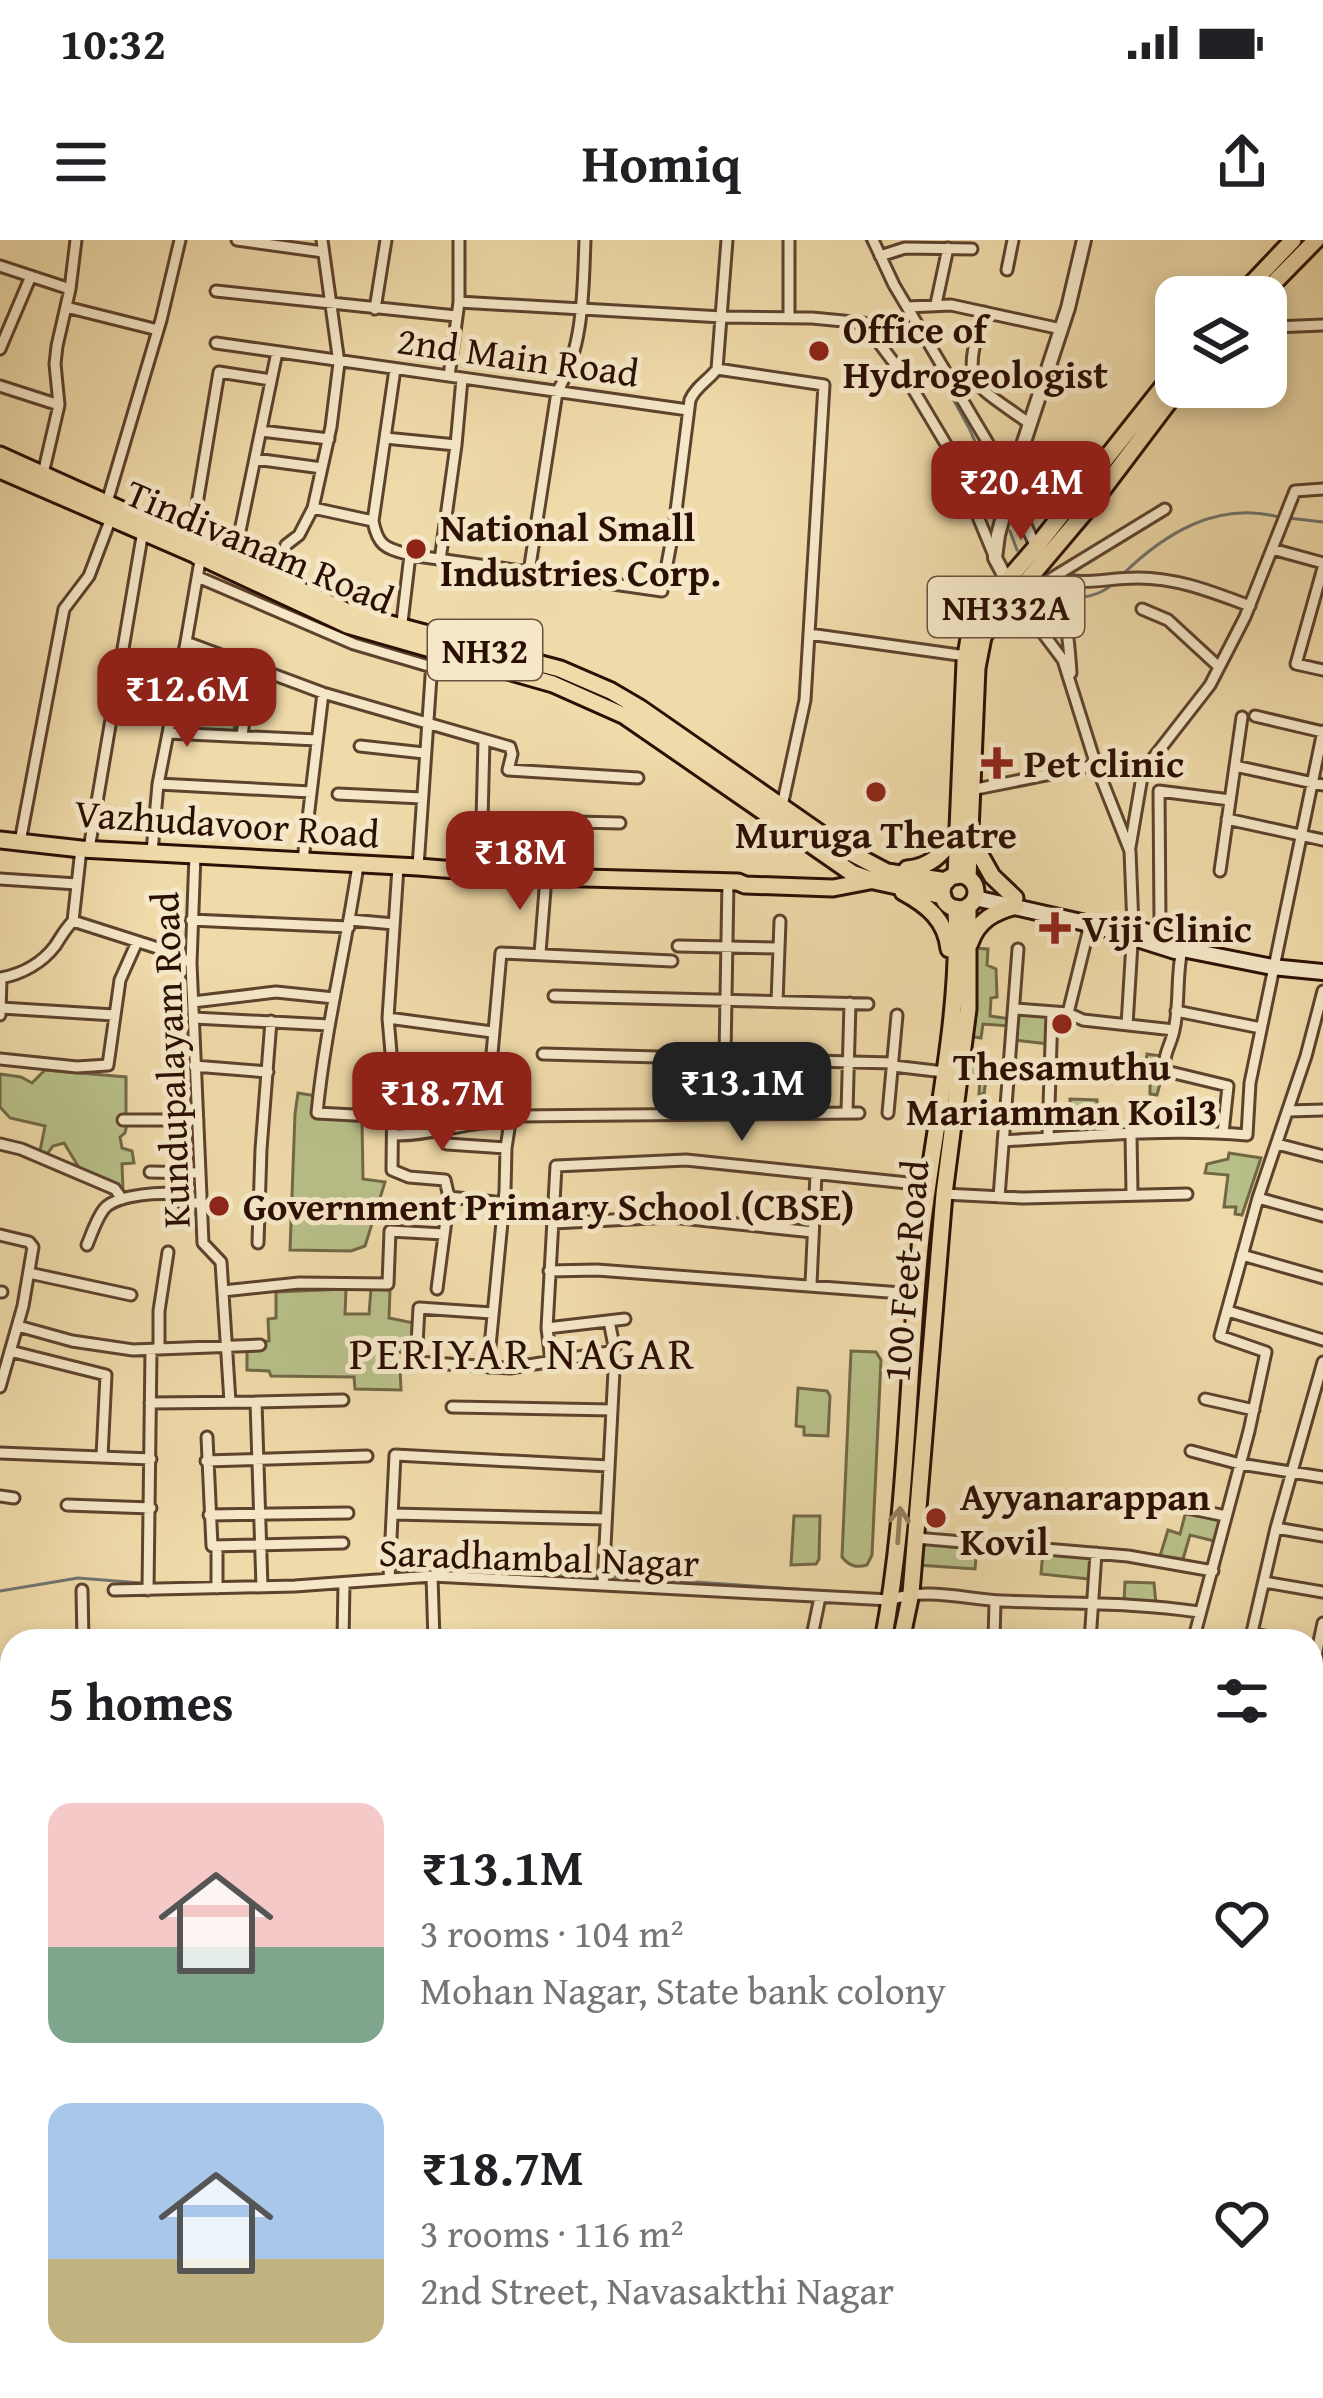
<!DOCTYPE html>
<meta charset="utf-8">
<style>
:root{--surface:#fff;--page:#f6f6f6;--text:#202124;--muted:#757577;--accent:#8f2418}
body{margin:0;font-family:"Gentium Book Plus",serif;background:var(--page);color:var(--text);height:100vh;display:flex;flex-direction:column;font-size:45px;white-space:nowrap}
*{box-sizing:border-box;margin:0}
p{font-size:39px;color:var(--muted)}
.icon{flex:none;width:66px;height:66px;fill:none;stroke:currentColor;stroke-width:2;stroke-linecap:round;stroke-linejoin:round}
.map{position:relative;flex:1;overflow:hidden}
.details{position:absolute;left:0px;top:1389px;width:1323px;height:771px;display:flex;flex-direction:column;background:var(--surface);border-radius:36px 36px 0 0;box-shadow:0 6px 18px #0003}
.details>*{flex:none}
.buttons{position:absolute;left:1155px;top:36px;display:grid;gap:24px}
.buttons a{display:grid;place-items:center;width:132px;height:132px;border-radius:24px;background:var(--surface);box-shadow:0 6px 18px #0003;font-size:60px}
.price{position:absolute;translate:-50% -102px;padding:0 27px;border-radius:24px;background:var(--accent);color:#fff;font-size:39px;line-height:78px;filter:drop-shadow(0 3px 6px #0008)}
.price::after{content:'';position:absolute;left:50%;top:72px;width:36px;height:27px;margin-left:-18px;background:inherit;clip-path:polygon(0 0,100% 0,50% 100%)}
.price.on{background:#222;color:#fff}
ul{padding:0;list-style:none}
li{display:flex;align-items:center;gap:36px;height:300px;padding:0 48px}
li span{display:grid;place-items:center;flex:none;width:336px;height:240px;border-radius:24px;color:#555}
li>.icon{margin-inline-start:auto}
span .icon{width:144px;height:144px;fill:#fffc;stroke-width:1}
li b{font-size:51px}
h2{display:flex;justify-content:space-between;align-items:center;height:144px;padding:0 48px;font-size:51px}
.status{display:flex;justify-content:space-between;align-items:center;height:84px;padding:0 60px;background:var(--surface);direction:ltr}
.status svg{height:33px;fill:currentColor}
header{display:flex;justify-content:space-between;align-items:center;height:156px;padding:0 48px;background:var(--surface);font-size:54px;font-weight:700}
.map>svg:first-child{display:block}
.green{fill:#b8c089;stroke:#726846;stroke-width:3}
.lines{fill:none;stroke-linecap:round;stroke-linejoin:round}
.stream{stroke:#71746d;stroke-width:3}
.minor-casing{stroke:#5d422d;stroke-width:15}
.tertiary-casing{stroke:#5d422d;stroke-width:18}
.secondary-casing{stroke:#2c0f04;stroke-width:20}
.primary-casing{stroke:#2c0f04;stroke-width:21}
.trunk-casing{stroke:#2c0f04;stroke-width:21}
.minor{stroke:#f5e7c7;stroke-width:9}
.tertiary{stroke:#f5e7c7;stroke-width:12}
.secondary{stroke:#f5e7c7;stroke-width:14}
.primary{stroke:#efdaa9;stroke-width:15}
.trunk{stroke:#efdaa9;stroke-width:15}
.oneway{stroke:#977f5f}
.poi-dot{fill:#8f2418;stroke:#f5e7c7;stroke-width:4.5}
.labels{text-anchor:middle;stroke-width:10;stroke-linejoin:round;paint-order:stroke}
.shield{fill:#f5e7c7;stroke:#68503e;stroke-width:3}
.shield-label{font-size:36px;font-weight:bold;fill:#2c0f04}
.poi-label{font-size:39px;font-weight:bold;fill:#2c0f04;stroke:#f5e7c7;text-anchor:start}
.street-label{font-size:39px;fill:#2c0f04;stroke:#f5e7c7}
.quarter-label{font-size:45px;letter-spacing:3px;fill:#2c0f04;stroke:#f5e7c7}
</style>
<div class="status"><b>10:32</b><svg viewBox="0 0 49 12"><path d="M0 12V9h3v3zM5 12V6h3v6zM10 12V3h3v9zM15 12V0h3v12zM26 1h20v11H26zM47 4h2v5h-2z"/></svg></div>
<header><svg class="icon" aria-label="menu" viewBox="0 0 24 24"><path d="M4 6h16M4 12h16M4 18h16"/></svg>Homiq<svg class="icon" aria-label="share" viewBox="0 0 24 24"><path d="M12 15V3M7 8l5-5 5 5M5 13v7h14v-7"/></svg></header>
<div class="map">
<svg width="1323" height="2158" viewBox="0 0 1323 2158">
<rect width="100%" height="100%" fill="#efdaa9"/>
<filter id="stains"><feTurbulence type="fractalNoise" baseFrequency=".00167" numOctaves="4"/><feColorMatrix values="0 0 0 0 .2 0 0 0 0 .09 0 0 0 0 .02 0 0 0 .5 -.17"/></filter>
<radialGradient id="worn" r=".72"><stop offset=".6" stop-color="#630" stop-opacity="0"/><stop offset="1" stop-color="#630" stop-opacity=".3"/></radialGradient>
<!-- green -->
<path class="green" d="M180,447L236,453L234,492L173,488Z
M971,708L988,709L987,725L996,729L997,757L991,758L990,776L1011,779L1010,786L983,784L981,798L967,796Z
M1016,773L1050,775L1049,804L1014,800Z
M965,812L985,813L986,830L1006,833L1005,841L986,839L984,854H979L980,837L962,835Z
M1147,814L1161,816L1163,832L1157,855L1150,854V831L1134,829L1131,822L1146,821Z
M45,830L126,837V876H120L119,881L127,884L125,893L120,897L122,908L132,911L134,923L122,924L123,950L83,934L64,903L53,906L47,914L40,911L45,886L10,878L0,867V834L21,837L32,843Z
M298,853L323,857L321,878L362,881L363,939L385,942L365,1006L351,1011L290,1010L295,874Z
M1070,859L1097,860L1096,890L1083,891L1071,896Z
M1229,913L1261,918L1242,975L1235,974L1236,967H1224L1228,935L1205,933L1207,924L1228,919Z
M346,1049L345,1074H369L371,1049L390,1050L389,1078L414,1083L412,1088L411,1111L394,1113L393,1122L400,1128L401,1150L355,1149L354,1137L271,1136L269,1131L247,1130V1103L269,1101L268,1079L276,1078V1052Z
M851,1111L876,1112L881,1120L872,1315L867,1325C856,1328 849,1326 842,1317Z
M798,1148L827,1151L830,1156L828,1196L804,1195V1187L796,1186Z
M1186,1271L1222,1278L1214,1301L1190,1295L1183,1319L1160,1316L1168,1290L1180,1294Z
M794,1276H820L819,1319L816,1324L791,1325Z
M921,1303L977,1307L975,1329L918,1325Z
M1043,1311L1091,1315L1089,1339L1041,1334Z
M1125,1342L1154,1343L1156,1364L1124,1362Z"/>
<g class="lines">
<!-- stream -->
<path class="stream" d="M866,0L969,188L1000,257
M1288,278L1323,282
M1010,291L1017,310
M1122,335C1165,293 1217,261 1279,277
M1033,350L1054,356
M1063,358C1082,359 1102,355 1115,342
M396,1334L481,1330L596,1335
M610,1336L852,1353
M156,1344H172
M0,1351L78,1338L141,1343
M564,2148L569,2158"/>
<!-- minor casing -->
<g class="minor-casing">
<path id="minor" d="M237,0L323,12
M873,0L894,45L988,203L1036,307
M880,16L905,8L972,9
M0,26L70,49
M1007,30L1013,0
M1267,49L1274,87L1323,85
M216,51L456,76
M459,62L722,77L812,78L864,83L910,144L953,216L995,318
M936,64L948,8
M66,67L158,90
M907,67L951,65L1061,89
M375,69L386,0
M984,72C960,147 971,141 1030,184
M789,77V0
M216,103L688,170
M0,109L31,36
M395,129L373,281C378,307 386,308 410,315
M717,129L824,145L805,460L782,566
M449,136L459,62V0
M0,146L59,165
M261,191L329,199
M385,198L456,205
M255,219L322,228
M43,234L59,165L55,124L57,106L70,49L76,0
M107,262L161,80L180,0
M313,268L373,281
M191,300L219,132L271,140
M1272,309L1323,323
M196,319L200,321L186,402L323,453L510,507L512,514L508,530L638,538
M234,320L277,112
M440,320L456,205L462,139
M1323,328L1296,424L1323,430
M529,332L557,152C584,108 583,50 585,0
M198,337L354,404L432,427
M273,338L286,305L299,295L313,268L331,187L339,123L322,0
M1052,338C1086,346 1105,338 1138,338C1178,338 1212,352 1250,366
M1052,338L1165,269
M1052,339C1066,368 1069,401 1071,433
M1015,356L1063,420L1096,525L1130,611L1133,687L1127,785
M1142,369L1168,380L1219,427
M401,391L410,315L662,351L674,287L690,160C696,146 708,141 717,129L727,0
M809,394L966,416
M1255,476L1323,492
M168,493L317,500
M242,496L251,425
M484,500L482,580L620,583
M360,506L424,513
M1235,526L1323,545
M158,544L311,552
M971,550L1096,525
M338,554L422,558
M1227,579L1323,600
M20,602L64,369L89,336L111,278
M1130,607L1143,531L1210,445L1245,377L1295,251L1323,249
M89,609L143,291
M152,612L158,544L186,402
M195,615L191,723L203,1003L221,1022L230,1162
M303,620L323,453
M358,625C346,708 325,789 317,873L391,877
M398,627L388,778L393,836L392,930L409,937L445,940L449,957L504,963
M418,627L432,422
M1220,631L1242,477
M0,639L77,644
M191,680L349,687
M350,680L394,684
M73,681L167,711L191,723
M1157,695L1160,683L1159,551L1230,560
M678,706L779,708
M1182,709C1176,736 1180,764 1174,790C1171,805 1163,814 1165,829L1170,832L1228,846L1223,893
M540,713L546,637
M1,738C22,734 42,723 55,706C61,697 65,689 73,681L81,609
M554,756L868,764
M193,762L276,752L334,758
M777,762L780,681
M1,768L114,775
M1015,769L1068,773L1083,780L1174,790
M1176,771L1261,788
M1068,773L1090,684
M0,775L1,738
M194,778L329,785
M388,778L492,792
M543,814L893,823
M0,819L77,827L108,825L120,740L137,702
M194,826L268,832
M893,826L944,832
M393,836L489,846
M1288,871L1323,870
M847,872L850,763
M724,873L728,641
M888,873L897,775
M123,880H198
M486,881L501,713L672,721
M393,895C433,896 470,880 510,882
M1131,895L1132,953
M1048,898L1052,772
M1003,901C1080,896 1171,888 1247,895L1250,843L1323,491
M0,904L21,909L115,949L122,959
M447,904L506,908
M1277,904L1323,916
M150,932L200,933
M944,954L1023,958L1187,954
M999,957L1018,709
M1258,958L1323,976
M553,983L671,977L813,992
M0,995L29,1002L33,1007L23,1066L0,1147
M258,1003L261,909L271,781
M87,1005C92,993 97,977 105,968C116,955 167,950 182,956L183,963H202
M1242,1015L1323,1038
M549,1031L597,1030L915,1054
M29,1033L131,1055
M811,1044L816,934
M437,1049L449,957
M223,1051L299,1043L388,1044L390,991L444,994
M0,1052H2
M1228,1071L1323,1100
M492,1073L419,1068L416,1122L510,1128L615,1111
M18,1086L72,1101L133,1110L260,1105
M547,1088L625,1079
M159,1109V1071L168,1012
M10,1111L106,1135L102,1216
M551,1121L547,1088L556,926L686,920L927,945
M488,1127L505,951L506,908L510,882L516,876L859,873
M1205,1159L1254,1170
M256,1162L343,1160
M150,1163L256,1162L262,1347
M452,1167L612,1170
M207,1197L212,1306L343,1303
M1191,1211L1240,1224L1323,1237
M0,1213L151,1219
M206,1221L367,1216
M0,1256L14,1258
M67,1265L151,1268
M1172,1265L1226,1276
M393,1274L606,1279
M209,1275L348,1273
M1276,1288L1323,1296
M916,1298L1128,1316L1213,1331
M432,1336L434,1401
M389,1339L395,1215L609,1226
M1264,1342L1323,1352
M603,1345L615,1111L609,1081
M217,1348V1307
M82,1350L83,1401
M114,1350L295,1346L432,1336L890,1360C926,1347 964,1359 1002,1361C1067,1364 1134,1362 1199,1372
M148,1350L151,1110
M1252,1393L1285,1401
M343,1400L344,1343
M158,1401H249
M287,1401L433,1398
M811,1401L820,1357
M994,1401L995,1361
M1090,1401L1096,1313
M1193,1401L1249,1191L1266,1112L1220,1096L1258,958L1306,816L1323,751
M1250,1401L1276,1288L1323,1122
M1311,1439L1323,1383
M1311,1445L1323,1448
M0,1460H12
M1311,1467L1323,1469
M1311,1523L1323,1526
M0,1535L5,1587L0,1599
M1311,1576L1323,1577
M1311,1645L1313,1636L1323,1639
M1311,1822L1323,1823
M0,2048L12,2047
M1311,2083L1323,2084
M143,2148L144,2158
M336,2148L338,2158
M417,2148L418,2158
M572,2148L577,2158
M710,2148V2158
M718,2148L787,2153L786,2158
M30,2158L43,2157
M907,2158H912
M981,2158L982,2148
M1240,2158V2148
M1273,2158V2148"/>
</g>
<!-- tertiary casing -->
<g class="tertiary-casing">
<path id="tertiary" d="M1011,348L995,318L998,295L1022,208L1068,68L1084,0
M1201,2148V2158"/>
</g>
<!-- secondary casing -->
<g class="secondary-casing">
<path id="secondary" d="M975,658L1090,684L1175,711L1182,709L1272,727L1323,732
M1132,687L1178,702L1182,709
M1311,2017L1323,2012
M1311,2033L1323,2027"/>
</g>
<!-- primary casing -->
<g class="primary-casing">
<path id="primary" d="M0,600L81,609L418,627L546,637L738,642L745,645L833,648L875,640"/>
</g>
<!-- trunk casing -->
<g class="trunk-casing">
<path id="trunk" d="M1239,57L1293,0
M1260,57L1316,0
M0,215L353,374L560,429L611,451L640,468L840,607L887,632L947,641
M0,230L201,317L347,385L553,444L625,476L852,633L874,641L943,656
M970,597L992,636L1015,658
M907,629C932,627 942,613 958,594
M942 652a17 17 0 1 1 34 0a17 17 0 1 1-34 0Z
M956,636L965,422L970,392L985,366L1036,307L1176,130
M968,638L977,428L983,397L993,381L1091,265L1180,147
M903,652C927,665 946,680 949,709
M970,703C978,680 994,672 1016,666
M883,1401C908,1268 907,1132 921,998C933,888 961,779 956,668
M901,1401L911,1353L944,954L968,769V666
M0,2106L12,2105
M0,2118L12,2117
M842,2148L845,2158
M857,2158L858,2148
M870,2158V2148"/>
</g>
<!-- minor -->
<use href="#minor" class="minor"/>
<!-- tertiary -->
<use href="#tertiary" class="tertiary"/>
<!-- secondary -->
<use href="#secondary" class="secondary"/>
<!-- primary -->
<use href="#primary" class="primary"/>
<!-- trunk -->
<use href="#trunk" class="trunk"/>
</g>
<!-- one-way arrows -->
<defs><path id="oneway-shaft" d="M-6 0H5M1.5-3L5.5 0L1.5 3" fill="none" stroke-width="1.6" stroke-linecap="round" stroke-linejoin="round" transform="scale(3)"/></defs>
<use class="oneway" href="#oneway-shaft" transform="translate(899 1285) rotate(-86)"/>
<!-- markers -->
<g class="poi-dot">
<circle cx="819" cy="111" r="12"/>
<circle cx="416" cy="309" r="12"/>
<path d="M991 505h12v12h12v12h-12v12h-12v-12h-12v-12h12z"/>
<circle cx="876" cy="552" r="12"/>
<path d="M1049 670h12v12h12v12h-12v12h-12v-12h-12v-12h12z"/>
<circle cx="1062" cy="784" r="12"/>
<circle cx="219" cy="966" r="12"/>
<circle cx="936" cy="1278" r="12"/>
</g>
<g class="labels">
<!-- shield labels -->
<g class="shield">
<rect x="928" y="337" width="156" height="60" rx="9"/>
<rect x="428" y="380" width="114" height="60" rx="9"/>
</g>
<g class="shield-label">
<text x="1006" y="380">NH332A</text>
<text x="485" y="423">NH32</text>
</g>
<!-- poi labels -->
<g class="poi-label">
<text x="843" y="103">Office of<tspan x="843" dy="45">Hydrogeologist</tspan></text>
<text x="440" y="301">National Small<tspan x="440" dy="45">Industries Corp.</tspan></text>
<text x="1024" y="537">Pet clinic</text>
<text x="876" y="608" text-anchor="middle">Muruga Theatre</text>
<text x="1082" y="702">Viji Clinic</text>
<text x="1062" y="840" text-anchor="middle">Thesamuthu<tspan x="1062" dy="45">Mariamman Koil3</tspan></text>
<text x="243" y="980">Government Primary School (CBSE)</text>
<text x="960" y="1270">Ayyanarappan<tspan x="960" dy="45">Kovil</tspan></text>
</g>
<!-- street labels -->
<g class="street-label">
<text transform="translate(518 116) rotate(8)" y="14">2nd Main Road</text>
<text transform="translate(260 306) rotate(23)" y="14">Tindivanam Road</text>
<text transform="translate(227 583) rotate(4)" y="14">Vazhudavoor Road</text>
<text transform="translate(170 820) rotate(-92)" y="14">Kundupalayam Road</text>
<text transform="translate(905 1031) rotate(-85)" y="14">100 Feet Road</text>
<text transform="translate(539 1317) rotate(2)" y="14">Saradhambal Nagar</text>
</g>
<!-- quarter labels -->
<g class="quarter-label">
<text x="523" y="1129">PERIYAR NAGAR</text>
</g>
</g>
<rect width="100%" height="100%" filter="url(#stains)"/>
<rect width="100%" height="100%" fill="url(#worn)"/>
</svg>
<div class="buttons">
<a><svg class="icon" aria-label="layers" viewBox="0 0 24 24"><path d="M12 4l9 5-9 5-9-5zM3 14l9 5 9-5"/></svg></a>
</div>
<b class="price" style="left:1021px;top:303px">₹20.4M</b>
<b class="price" style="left:187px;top:510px">₹12.6M</b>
<b class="price" style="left:520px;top:673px">₹18M</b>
<b class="price on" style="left:742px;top:904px">₹13.1M</b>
<b class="price" style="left:442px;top:914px">₹18.7M</b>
<section class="details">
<h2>5 homes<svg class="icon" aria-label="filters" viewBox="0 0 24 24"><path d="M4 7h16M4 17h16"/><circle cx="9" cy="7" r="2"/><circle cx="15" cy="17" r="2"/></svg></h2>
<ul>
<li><span style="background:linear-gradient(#f6c9c9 60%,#7fa58c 0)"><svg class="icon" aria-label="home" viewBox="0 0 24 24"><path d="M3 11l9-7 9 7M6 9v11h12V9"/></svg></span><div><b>₹13.1M</b><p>3 rooms · 104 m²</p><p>Mohan Nagar, State bank colony</p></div><svg class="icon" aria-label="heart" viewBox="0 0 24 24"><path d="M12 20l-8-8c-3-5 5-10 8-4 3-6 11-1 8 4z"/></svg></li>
<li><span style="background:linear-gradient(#a9c7e8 65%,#c2b280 0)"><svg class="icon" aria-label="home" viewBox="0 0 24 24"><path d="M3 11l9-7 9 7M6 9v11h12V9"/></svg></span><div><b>₹18.7M</b><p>3 rooms · 116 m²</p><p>2nd Street, Navasakthi Nagar</p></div><svg class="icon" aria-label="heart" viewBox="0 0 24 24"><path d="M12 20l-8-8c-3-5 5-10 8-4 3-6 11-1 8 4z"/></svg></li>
</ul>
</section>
</div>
